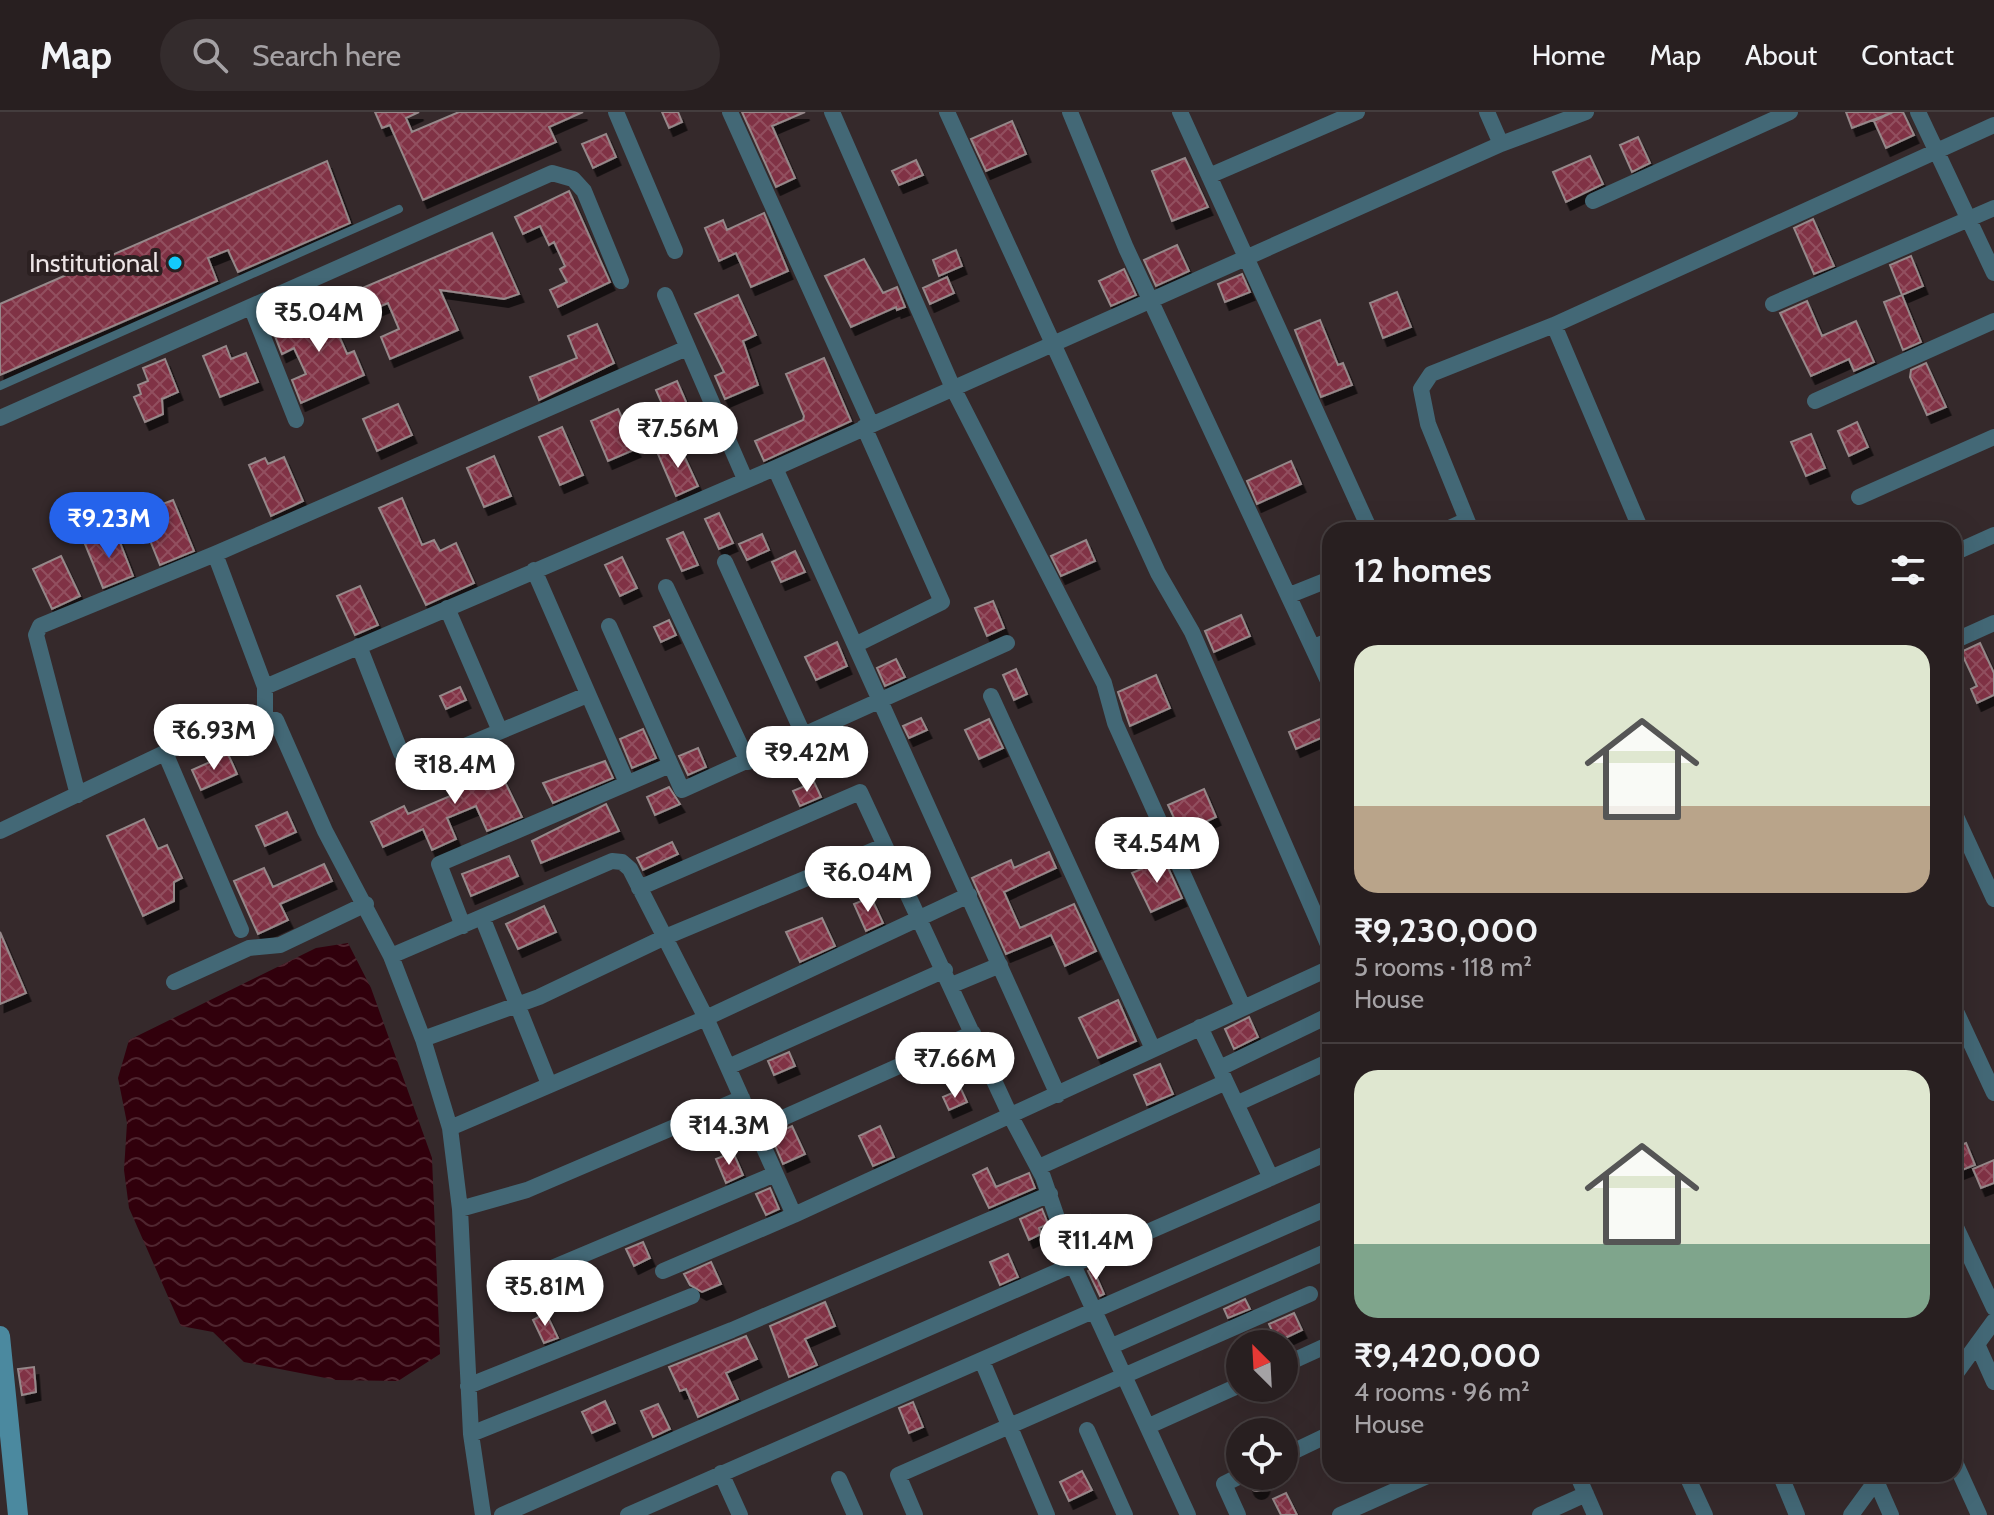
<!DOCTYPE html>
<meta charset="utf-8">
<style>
:root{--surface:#281f20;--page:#342c2d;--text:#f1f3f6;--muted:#a5a2a5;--line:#443d3e;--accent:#2563eb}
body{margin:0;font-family:Cabin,sans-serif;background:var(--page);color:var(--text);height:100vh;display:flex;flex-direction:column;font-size:30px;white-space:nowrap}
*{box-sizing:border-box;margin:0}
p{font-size:26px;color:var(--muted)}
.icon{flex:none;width:44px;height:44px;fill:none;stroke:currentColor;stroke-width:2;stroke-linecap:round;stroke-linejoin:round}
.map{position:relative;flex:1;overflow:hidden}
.panel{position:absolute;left:1322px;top:410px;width:640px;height:960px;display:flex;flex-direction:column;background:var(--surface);border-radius:24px;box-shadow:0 8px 32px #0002,0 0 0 2px var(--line)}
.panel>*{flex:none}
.needle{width:52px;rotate:336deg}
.buttons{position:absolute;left:1226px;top:1218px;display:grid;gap:16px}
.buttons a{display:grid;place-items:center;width:72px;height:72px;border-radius:50%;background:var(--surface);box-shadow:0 8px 32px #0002,0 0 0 2px var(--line);font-size:40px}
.price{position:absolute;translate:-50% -68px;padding:0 18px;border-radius:28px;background:#fff;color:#222;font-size:26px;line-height:52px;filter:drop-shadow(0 2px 4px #0008)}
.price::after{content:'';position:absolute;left:50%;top:48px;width:24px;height:18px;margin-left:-12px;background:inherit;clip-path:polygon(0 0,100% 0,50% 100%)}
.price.selected{background:var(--accent);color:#fff}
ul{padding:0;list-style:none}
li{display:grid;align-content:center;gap:16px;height:424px;padding:0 32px}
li+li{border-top:2px solid var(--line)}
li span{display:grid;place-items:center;height:248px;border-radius:24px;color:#555}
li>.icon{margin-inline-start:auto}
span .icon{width:144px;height:144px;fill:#fffc;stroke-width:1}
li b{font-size:34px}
h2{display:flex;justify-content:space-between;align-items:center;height:96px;padding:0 32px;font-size:34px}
header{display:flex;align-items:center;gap:48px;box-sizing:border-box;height:112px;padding:0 40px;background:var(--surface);border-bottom:2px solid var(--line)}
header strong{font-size:38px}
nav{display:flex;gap:44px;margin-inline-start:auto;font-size:28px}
.search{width:560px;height:72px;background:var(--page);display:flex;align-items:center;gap:20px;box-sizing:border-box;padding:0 28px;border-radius:44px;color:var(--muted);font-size:30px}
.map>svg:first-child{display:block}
.water{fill:url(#water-waves)}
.building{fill:url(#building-cross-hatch);stroke:#96888a;stroke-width:2;filter:url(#shadow)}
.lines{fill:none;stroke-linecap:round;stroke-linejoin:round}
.lane{stroke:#436876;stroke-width:8}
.street{stroke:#436876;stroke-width:16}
.secondary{stroke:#4b899f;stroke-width:20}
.poi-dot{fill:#14cafb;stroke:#2b2021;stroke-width:3}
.labels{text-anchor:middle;stroke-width:8;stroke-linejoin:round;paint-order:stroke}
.poi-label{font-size:26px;fill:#ede5e6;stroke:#2b2021;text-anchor:end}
</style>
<header>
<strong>Map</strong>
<div class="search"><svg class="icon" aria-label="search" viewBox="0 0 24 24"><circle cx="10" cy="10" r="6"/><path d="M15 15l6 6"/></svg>Search here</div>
<nav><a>Home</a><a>Map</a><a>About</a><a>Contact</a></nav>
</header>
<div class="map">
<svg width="1994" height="1403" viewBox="0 0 1994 1403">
<defs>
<pattern id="water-waves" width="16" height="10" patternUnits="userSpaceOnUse" patternTransform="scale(2)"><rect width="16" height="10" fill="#31000c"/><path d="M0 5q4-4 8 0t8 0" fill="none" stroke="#4f252f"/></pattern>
<pattern id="building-cross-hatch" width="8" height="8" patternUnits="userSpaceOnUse" patternTransform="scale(2)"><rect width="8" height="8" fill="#803344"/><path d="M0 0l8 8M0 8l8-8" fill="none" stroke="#92505f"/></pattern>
<filter id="shadow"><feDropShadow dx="4.5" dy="8" stdDeviation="0" flood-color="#0009"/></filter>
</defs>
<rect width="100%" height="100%" fill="#35292b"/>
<!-- water -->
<path class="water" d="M348,831L371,876L432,1046L440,1242L398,1269L336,1268L244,1250L213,1220L181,1214L129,1096L124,1058L127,1011L118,966L129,928L316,836Z"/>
<!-- building -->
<path class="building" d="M375,0H419L406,6L412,20L459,0H583L549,15L556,30L423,88L390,13L382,16Z
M662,0H678L682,10L669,16Z
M742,0H805L772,14L795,66L776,75Z
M1846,0H1891V1L1852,16Z
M1893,0H1903L1914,23L1886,36L1874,9Z
M1012,9L1026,42L986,59L971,27Z
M606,22L616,45L593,56L582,32Z
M1638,25L1650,51L1632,60L1620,33Z
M1590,44L1603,72L1566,90L1553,60Z
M1185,46L1208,95L1172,109L1152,59Z
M916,48L923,63L899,73L892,59Z
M327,49L350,111L238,160L228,138L208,146L217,169L0,263V192Z
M569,79L610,170L558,195L550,178L567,170L560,157L565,154L554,130L549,133L540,114L523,122L515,105Z
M764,101L788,159L751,175L736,141L719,149L705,116L723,108L727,118Z
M1813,107L1834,154L1814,162L1794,116Z
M492,121L519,182L504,187L440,178L458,218L390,247L381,225L399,217L388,191L369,199L360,177Z
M1177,133L1189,159L1156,174L1144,148Z
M956,138L962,154L939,164L933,148Z
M1911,144L1923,174L1902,183L1890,153Z
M864,147L883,181L897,175L905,195L897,198L896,195L851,215L825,164Z
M1124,157L1136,183L1111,194L1099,169Z
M1242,162L1250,180L1225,190L1218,172Z
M947,165L954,181L930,192L923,176Z
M1397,180L1411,215L1383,226L1370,191Z
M738,183L756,223L743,229L758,273L725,287L715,264L724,260L695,202Z
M1902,183L1921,230L1903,238L1884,190Z
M1807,189L1822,224L1856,209L1874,250L1854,259L1849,247L1811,264L1780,201Z
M333,193L342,214L336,217L347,242L354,239L364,263L301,291L292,268L306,262L294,236L282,242L273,219Z
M1320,208L1338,253L1343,251L1352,273L1321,285L1295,218Z
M597,212L614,251L539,288L530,265L577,246L568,224Z
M226,234L231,247L246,241L258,270L220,285L203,244Z
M824,246L851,309L764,349L755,329L803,308L804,304L786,262Z
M165,247L178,280L162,287L163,302L145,310L134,285L141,282L138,273L148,269L143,256Z
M1926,251L1946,295L1927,303L1910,265L1911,258Z
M677,269L696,313L675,322L656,278Z
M398,292L412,323L377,339L363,307Z
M618,297L636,337L608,349L591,309Z
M1857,310L1868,335L1849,344L1838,319Z
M562,315L583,363L560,373L539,325Z
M1811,322L1825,356L1806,364L1791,330Z
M679,333L698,374L676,384L658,342Z
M494,344L511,384L484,395L467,356Z
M284,345L303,389L271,404L249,353L265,346L268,352Z
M1291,349L1301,372L1257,392L1247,369Z
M402,386L422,433L434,428L440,439L456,431L474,471L426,493L379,396Z
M173,388L194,439L160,453L139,401Z
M719,401L733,431L719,437L705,407Z
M116,420L133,464L103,476L85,432Z
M683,420L698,453L682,459L667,427Z
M762,422L769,438L747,448L739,432Z
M1086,428L1095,449L1061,464L1051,444Z
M795,439L805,460L781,470L772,450Z
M61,444L80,484L52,497L33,457Z
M622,445L637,476L620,484L605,453Z
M360,474L378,513L355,523L337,484Z
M993,489L1004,516L987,524L975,496Z
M1241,503L1250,524L1214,540L1205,519Z
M669,508L676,523L661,530L654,515Z
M837,530L847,554L816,568L805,545Z
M1980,531L1994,561V583L1977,591L1971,577L1977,574L1961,540Z
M896,547L905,565L885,574L877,556Z
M1016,557L1027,582L1014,588L1003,563Z
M1156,563L1170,596L1130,614L1118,580Z
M460,575L466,588L446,597L440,584Z
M1330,603V622L1296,637L1289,620Z
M921,606L927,618L909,626L903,614Z
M989,607L1003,636L979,647L965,618Z
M643,617L656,646L632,656L620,627Z
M698,636L706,655L688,663L679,644Z
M491,641L522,705L487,719L476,694L447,706L456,727L432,738L423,717L383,735L371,710L404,694L408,702L455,682L447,662Z
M228,642L237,662L201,678L192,658Z
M605,649L613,666L553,691L543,671Z
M814,670L821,685L800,694L793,679Z
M669,675L680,692L655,703L647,685Z
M1204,677L1216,705L1181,721L1168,693Z
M606,692L619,719L541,751L532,729Z
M287,700L296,720L265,734L256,714Z
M144,707L158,737L167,733L182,766L174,770V789L143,804L107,724Z
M672,730L678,742L643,758L637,746Z
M1049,740L1056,756L1004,780L1020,816L1074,792L1096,839L1065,854L1051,823L1006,842L972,766L1011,748L1014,756Z
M509,744L518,764L471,784L462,762Z
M1164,747L1182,786L1151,800L1132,761Z
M324,752L332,769L280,792L288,808L258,822L234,769L264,756L273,775Z
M871,785L883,811L866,819L854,792Z
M544,794L556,820L518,837L506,812Z
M822,806L835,834L800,850L786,820Z
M0,820L26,881L0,892Z
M1118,888L1136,929L1098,946L1079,906Z
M1249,905L1258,925L1234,937L1225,917Z
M789,940L795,954L774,963L768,949Z
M1160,952L1173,982L1147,993L1134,963Z
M961,977L967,990L949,998L943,985Z
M792,1014L805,1042L783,1052L771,1024Z
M880,1014L894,1045L873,1054L859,1024Z
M1966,1031L1975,1053L1954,1061V1036Z
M733,1040L743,1063L726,1071L716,1047Z
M1994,1048V1071L1981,1076L1973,1057Z
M987,1056L996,1075L1029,1061L1035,1076L989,1096L973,1063Z
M770,1076L779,1097L766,1103L756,1082Z
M1042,1097L1048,1112L1039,1116L1041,1122L1029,1128L1020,1107Z
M1090,1103L1101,1128L1086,1135L1075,1110Z
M643,1130L650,1146L634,1154L626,1137Z
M1008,1142L1018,1165L1000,1173L990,1150Z
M711,1150L721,1172L702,1180L690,1173L684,1162Z
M1093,1157L1104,1182L1100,1184L1088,1159Z
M1245,1187L1250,1197L1228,1206L1224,1197Z
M825,1190L835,1214L805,1227L817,1253L789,1265L770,1214Z
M546,1201L558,1226L544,1231L533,1208Z
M1294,1201L1302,1218L1277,1230L1269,1212Z
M746,1224L757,1247L726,1261L738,1287L698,1305L686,1277L680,1279L669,1255Z
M34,1255L36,1280L22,1283L18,1257Z
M605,1289L615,1311L592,1321L582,1300Z
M913,1290L923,1315L909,1321L899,1296Z
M658,1292L670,1317L653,1325L641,1299Z
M1082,1359L1092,1378L1069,1389L1060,1370Z
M1249 1371a8 8 0 1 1 16 0a8 8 0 1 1-16 0Z
M1286,1381L1297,1403H1281L1273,1387Z"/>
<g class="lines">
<!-- lane -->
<path class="lane" d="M0,274L399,97"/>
<!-- street -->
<path class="street" d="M616,0L675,139
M730,0L871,312
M832,0L953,276L1104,571L1115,611L1243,895
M947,0L1158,461L1192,520L1330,837
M1070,0L1126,136L1330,573
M1180,0L1370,418
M1487,0L1501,32
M1918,0L1994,161
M1209,64L1357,0
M1593,89L1790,0
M665,183L745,367
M1773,192L1994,96
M252,197L296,308
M1554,213L1641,418
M1815,289L1994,209
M0,306L552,61L573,67L584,79L621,169
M775,356L1058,983
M1859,385L1994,325
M1445,418L1467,408
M1471,418L1428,312L1421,277L1431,262L1554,213L1994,13
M1954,441L1994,423
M215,442L265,575V603
M725,450L804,624
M534,458L627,671
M666,475L748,650
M1290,483L1330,467
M447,496L500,619
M609,514L682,678L1007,531
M1954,529L1994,511
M857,532L942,490L864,315
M359,534L401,641L408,649L420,653L587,583
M1314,535L1330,528
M265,575L775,356L1501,32L1586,0
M991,584L1153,937
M166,643L241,818
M78,683L36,523L40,514L215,442L687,236
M1954,700L1994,787
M0,719L234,608L252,602L276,608L325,719L391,844L423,927L450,1016L460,1097L471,1322L483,1403
M639,776L860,680L1010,1003L1043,1065L1074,1155L1188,1403
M482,805L549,972
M463,814L439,752L668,654
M391,844L612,749L622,750L630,757L706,906L794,1103
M174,870L249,836L280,833L366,792
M952,873L1000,853
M1954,895L1994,981
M1200,915L1271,1066
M423,927L539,885L663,826L884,734
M728,955L945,858
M1220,956L1330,903
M1236,992L1330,949
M450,1016L706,906L969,783
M756,1018L973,921
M1039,1055L1226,970
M460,1097L527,1078L742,986
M1954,1111L1994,1196
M663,1159L794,1103L1330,856
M528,1166L775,1062
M1977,1232L1994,1270
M1112,1234L1330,1138
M982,1249L1047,1403
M1284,1253L1330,1232
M1954,1264L1994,1209
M468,1274L692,1184
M1149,1314L1240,1273
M1087,1318L1125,1403
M471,1322L732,1218L1050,1082
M1284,1344L1330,1322
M1954,1348L1979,1403
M721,1361L740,1403
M1577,1362L1595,1403
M1686,1362L1705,1403
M1780,1362L1797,1403
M839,1367L855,1403
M1876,1369L1891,1403
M502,1403L1330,1040
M628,1403L1330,1095
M915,1403L898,1363L1310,1182
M1238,1403L1224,1372L1240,1364
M1340,1403L1432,1362
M1540,1403L1586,1382
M1851,1403L1881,1362"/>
<!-- secondary -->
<path class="secondary" d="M0,1224L18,1403"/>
</g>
<!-- markers -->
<circle class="poi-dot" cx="175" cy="151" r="8"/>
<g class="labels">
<!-- poi labels -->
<g class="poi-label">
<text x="159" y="160">Institutional</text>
</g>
</g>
</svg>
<div class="buttons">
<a><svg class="needle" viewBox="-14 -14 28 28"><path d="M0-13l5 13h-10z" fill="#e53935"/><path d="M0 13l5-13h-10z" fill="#a5a2a5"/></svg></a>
<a><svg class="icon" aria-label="locate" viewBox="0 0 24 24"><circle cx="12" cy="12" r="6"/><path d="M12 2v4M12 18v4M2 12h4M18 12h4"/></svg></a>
</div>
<b class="price" style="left:319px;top:242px">₹5.04M</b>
<b class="price" style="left:678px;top:358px">₹7.56M</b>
<b class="price selected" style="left:109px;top:448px">₹9.23M</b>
<b class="price" style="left:214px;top:660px">₹6.93M</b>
<b class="price" style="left:807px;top:682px">₹9.42M</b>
<b class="price" style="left:455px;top:694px">₹18.4M</b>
<b class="price" style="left:1157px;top:773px">₹4.54M</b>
<b class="price" style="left:868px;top:802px">₹6.04M</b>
<b class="price" style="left:955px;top:988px">₹7.66M</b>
<b class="price" style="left:729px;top:1055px">₹14.3M</b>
<b class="price" style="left:1096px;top:1170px">₹11.4M</b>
<b class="price" style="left:545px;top:1216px">₹5.81M</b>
<section class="panel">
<h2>12 homes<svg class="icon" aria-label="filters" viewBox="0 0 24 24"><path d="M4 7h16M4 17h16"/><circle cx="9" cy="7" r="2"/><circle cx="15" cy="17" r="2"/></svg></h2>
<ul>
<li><span style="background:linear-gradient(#dfe7d0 65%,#b9a48a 0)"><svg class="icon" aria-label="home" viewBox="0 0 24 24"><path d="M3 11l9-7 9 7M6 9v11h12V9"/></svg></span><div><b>₹9,230,000</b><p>5 rooms · 118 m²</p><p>House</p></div></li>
<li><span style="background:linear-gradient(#dfe7d0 70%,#7fa58c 0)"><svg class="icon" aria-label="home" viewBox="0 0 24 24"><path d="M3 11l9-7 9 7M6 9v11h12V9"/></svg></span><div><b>₹9,420,000</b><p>4 rooms · 96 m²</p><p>House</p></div></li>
</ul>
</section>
</div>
